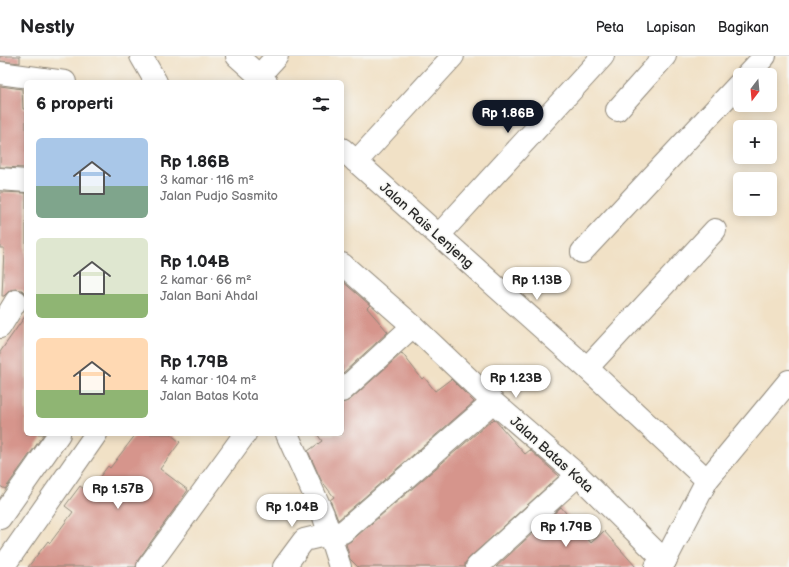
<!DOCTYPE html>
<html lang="id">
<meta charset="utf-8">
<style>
:root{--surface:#fff;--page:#f6f6f6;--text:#202124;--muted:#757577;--line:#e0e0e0;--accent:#111827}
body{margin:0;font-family:"Balsamiq Sans",sans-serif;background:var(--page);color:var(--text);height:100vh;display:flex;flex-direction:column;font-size:15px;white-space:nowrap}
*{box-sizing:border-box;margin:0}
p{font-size:13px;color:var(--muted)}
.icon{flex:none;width:22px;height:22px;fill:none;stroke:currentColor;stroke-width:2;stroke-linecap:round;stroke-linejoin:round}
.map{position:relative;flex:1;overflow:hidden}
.panel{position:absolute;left:24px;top:24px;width:320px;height:356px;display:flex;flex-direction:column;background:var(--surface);border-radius:6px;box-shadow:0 2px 10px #0003}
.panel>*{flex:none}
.needle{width:26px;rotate:196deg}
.buttons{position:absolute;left:733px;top:12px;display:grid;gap:8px}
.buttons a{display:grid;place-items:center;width:44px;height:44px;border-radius:6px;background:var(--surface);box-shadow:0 2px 10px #0003;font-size:20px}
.price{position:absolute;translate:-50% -34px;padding:0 9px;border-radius:14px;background:#fff;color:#222;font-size:13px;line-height:26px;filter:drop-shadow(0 1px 2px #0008)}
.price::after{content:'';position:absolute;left:50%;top:24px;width:12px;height:9px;margin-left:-6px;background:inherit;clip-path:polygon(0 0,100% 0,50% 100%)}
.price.on{background:var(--accent);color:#fff}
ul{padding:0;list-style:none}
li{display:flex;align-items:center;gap:12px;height:100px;padding:0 12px}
li span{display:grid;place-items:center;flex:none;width:112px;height:80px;border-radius:6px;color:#555}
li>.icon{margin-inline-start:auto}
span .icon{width:48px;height:48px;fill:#fffc;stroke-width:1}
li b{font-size:17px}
h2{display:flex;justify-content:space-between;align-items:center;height:48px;padding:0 12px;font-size:17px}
header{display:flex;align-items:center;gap:24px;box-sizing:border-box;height:56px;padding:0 20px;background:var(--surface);border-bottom:1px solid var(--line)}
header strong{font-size:19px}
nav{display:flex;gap:22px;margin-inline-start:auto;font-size:14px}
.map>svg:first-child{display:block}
.building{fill:#d6958c}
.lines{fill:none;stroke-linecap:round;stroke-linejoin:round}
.minor-casing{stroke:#8e8678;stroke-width:24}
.tertiary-casing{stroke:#8e8678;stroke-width:24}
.minor{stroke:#fff;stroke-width:22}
.tertiary{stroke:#fff;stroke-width:22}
.labels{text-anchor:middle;stroke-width:3;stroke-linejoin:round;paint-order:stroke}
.street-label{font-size:14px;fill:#2b2b2b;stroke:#f6f6f2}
</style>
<header>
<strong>Nestly</strong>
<nav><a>Peta</a><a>Lapisan</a><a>Bagikan</a></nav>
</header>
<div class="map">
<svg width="789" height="511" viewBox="0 0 789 511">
<rect width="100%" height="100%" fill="#f6f6f2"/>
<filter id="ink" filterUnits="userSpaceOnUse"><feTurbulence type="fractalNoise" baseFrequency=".025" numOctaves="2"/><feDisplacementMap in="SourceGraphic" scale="8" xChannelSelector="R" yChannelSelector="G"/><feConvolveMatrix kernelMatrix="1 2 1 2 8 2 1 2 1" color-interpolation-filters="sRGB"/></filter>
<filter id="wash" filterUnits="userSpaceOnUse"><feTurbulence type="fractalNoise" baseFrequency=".012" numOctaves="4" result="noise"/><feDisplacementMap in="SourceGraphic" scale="16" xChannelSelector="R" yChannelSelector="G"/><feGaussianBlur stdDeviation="0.9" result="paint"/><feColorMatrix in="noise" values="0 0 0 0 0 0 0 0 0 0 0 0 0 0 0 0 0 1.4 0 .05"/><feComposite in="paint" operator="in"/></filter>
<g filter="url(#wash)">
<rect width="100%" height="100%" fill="#f1e1c6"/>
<g id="blocks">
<!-- building -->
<path class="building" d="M0,0H20V7L0,5Z
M0,30L22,33L23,53H26V112L0,111Z
M0,136L26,137V238L22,234L16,233L10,234L4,240H2L4,192H0Z
M342,225L370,249L367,252L388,276L342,318Z
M26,259V378H44L5,433L0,430V296Z
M402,297L422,323L424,321L435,335L451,323L474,346L338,464L330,444L334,441L321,424L308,395L322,385L317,378H342V347L350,344Z
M494,363L525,398L530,394L559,420L469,502L465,507V511H358L350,503L346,488L351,485L492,364V365Z
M136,378H170L180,386L160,413L188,434L138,504L136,511H28L48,485L50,487L73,456L65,450L80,430L88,436L108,410L110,412Z
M561,451L591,487L604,475L636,511H496Z"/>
</g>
</g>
<g filter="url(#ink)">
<use href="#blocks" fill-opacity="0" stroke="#8e8678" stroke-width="1"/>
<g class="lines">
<!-- minor casing -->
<g class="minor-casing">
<path id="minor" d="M141,0L156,26
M237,0L266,26
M0,17L65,26
M747,19L765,0
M259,20L277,0
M617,54L665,0
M342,93L587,312L707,424
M356,106L453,0
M0,123L26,125
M439,179L603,0
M582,196L740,27
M342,208L413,270L493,346L578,419L665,505
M0,271L16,245
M587,312L715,174
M342,335L413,270
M287,378L323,458L340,511
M0,462L59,378
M3,511L96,378
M148,511L245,378
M284,511L304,484L329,478L343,476L493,346
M477,511L578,419"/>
</g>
<!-- tertiary casing -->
<g class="tertiary-casing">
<path id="tertiary" d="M656,511L665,505L707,424L789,325"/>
</g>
<!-- minor -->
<use href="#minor" class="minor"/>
<!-- tertiary -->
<use href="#tertiary" class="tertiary"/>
</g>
</g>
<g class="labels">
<!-- street labels -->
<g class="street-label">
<text transform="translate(427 169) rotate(42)" y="5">Jalan Rais Lenjeng</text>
<text transform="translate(552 398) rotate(42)" y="5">Jalan Batas Kota</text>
</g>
</g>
</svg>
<div class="buttons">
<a><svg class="needle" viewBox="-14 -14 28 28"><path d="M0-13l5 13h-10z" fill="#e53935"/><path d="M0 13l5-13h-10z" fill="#757577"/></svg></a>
<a>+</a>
<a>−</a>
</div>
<b class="price on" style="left:508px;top:78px">Rp 1.86B</b>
<b class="price" style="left:537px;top:245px">Rp 1.13B</b>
<b class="price" style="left:516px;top:343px">Rp 1.23B</b>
<b class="price" style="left:118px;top:454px">Rp 1.57B</b>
<b class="price" style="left:292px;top:472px">Rp 1.04B</b>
<b class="price" style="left:566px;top:492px">Rp 1.79B</b>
<section class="panel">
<h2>6 properti<svg class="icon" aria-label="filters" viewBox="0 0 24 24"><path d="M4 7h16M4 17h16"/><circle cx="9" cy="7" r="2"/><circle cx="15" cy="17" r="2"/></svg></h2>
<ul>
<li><span style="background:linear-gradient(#a9c7e8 60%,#7fa58c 0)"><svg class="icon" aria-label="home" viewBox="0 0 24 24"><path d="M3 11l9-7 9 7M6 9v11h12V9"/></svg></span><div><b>Rp 1.86B</b><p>3 kamar · 116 m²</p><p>Jalan Pudjo Sasmito</p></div></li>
<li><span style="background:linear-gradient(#dfe7d0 70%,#8fb573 0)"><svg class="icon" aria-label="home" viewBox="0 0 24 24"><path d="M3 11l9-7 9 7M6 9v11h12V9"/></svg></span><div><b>Rp 1.04B</b><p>2 kamar · 66 m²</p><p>Jalan Bani Ahdal</p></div></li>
<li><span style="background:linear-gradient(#ffd9b3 65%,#8fb573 0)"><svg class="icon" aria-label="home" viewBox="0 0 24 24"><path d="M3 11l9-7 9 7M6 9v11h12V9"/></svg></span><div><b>Rp 1.79B</b><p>4 kamar · 104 m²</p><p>Jalan Batas Kota</p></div></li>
</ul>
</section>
</div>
